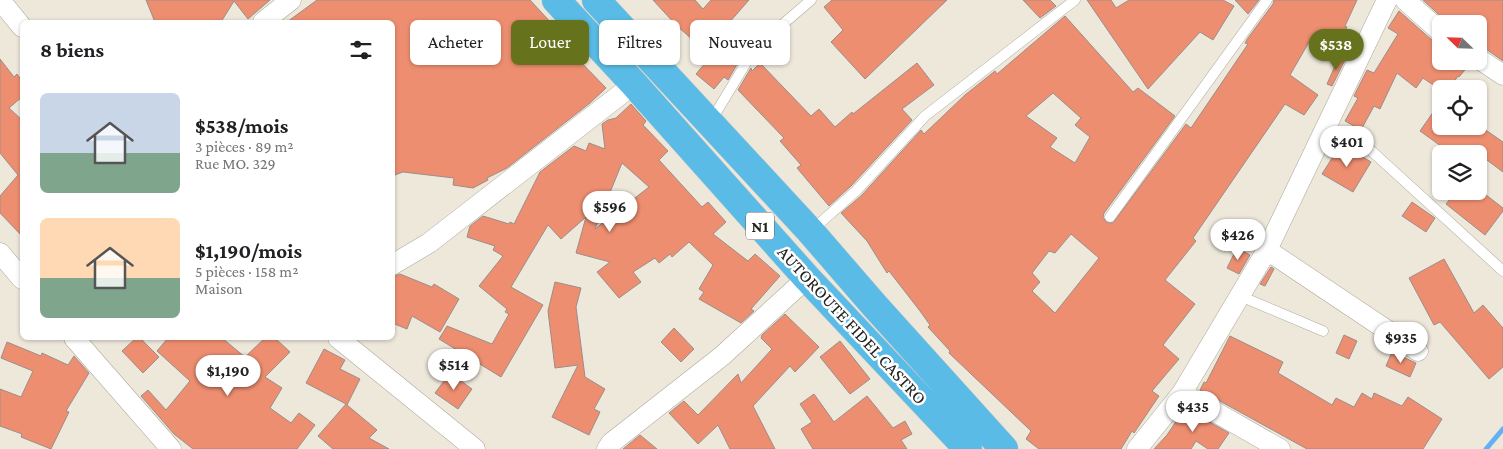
<!DOCTYPE html>
<html lang="fr">
<meta charset="utf-8">
<style>
:root{--surface:#fff;--page:#f6f6f6;--text:#202124;--muted:#757577;--accent:#66721c}
body{margin:0;font-family:"Crimson Pro",serif;background:var(--page);color:var(--text);height:100vh;display:flex;flex-direction:column;font-size:19px;white-space:nowrap}
*{box-sizing:border-box;margin:0}
p{font-size:16px;color:var(--muted)}
.icon{flex:none;width:28px;height:28px;fill:none;stroke:currentColor;stroke-width:2;stroke-linecap:round;stroke-linejoin:round}
.map{position:relative;flex:1;overflow:hidden}
.details{position:absolute;left:20px;top:20px;width:375px;height:320px;display:flex;flex-direction:column;background:var(--surface);border-radius:8px;box-shadow:0 1px 4px #0004}
.details>*{flex:none}
.top-card{position:absolute;left:410px;top:20px;width:475px;height:45px;display:flex;gap:10px}
.needle{width:32px;rotate:293deg}
.tools{position:absolute;left:1432px;top:15px;display:grid;gap:10px}
.tools a{display:grid;place-items:center;width:55px;height:55px;border-radius:8px;background:var(--surface);box-shadow:0 1px 4px #0004;font-size:25px}
.price{position:absolute;translate:-50% -42px;padding:0 11px;border-radius:18px;background:#fff;color:#222;font-size:16px;line-height:32px;filter:drop-shadow(0 1px 2px #0008)}
.price::after{content:'';position:absolute;left:50%;top:30px;width:15px;height:11px;margin-left:-8px;background:inherit;clip-path:polygon(0 0,100% 0,50% 100%)}
.price.on{background:var(--accent);color:#fff}
ul{padding:0;list-style:none}
li{display:flex;align-items:center;gap:15px;height:125px;padding:0 20px}
li span{display:grid;place-items:center;flex:none;width:140px;height:100px;border-radius:8px;color:#555}
li>.icon{margin-inline-start:auto}
span .icon{width:60px;height:60px;fill:#fffc;stroke-width:1}
li b{font-size:21px}
h2{display:flex;justify-content:space-between;align-items:center;height:60px;padding:0 20px;font-size:21px}
.chip{padding:0 18px;border-radius:8px;background:var(--surface);box-shadow:0 1px 4px #0004;font-size:18px;line-height:45px}
.chip.on{background:var(--accent);color:#fff}
.map>svg:first-child{display:block}
.lines{fill:none;stroke-linecap:round;stroke-linejoin:round}
.stream{stroke:#63b1f4;stroke-width:5}
.building{fill:#ee8e70;stroke:#9b8d89;fill-rule:evenodd}
.service-casing{stroke:#aea89c;stroke-width:11}
.minor-casing{stroke:#aea89c;stroke-width:21}
.trunk-casing{stroke:#cacac9;stroke-width:29}
.service{stroke:#fff;stroke-width:10}
.minor{stroke:#fff;stroke-width:20}
.trunk{stroke:#5abce6;stroke-width:28}
.labels{text-anchor:middle;stroke-width:5;stroke-linejoin:round;paint-order:stroke}
.shield{fill:#fff;stroke:#666461;stroke-width:1}
.shield-label{font-size:16px;font-weight:bold;fill:#24221d}
.street-label{font-size:18px;fill:#24221d;stroke:#fff}
</style>
<div class="map">
<svg width="1503" height="449" viewBox="0 0 1503 449">
<rect width="100%" height="100%" fill="#eee8db"/>
<g class="lines">
<!-- stream -->
<path class="stream" d="M1486,449L1503,429"/>
</g>
<!-- building -->
<path class="building" d="M146,0H270L248,19L234,1L221,22H155Z
M317,0H530L577,51L573,54L606,88L590,103L507,168L487,178L488,180L473,188L453,185L454,178L403,172L392,176V22H287Z
M653,0H695L703,9L711,0H749L728,24L743,54L728,80L724,77L714,89L696,74L711,56L676,25Z
M832,0H947L865,79L831,42L843,30L824,7Z
M1023,0H1050L1056,6L1040,18Z
M1087,0H1111L1116,8L1129,0H1223L1234,6L1213,40L1200,32L1148,89Z
M1235,0H1259L1248,14Z
M1274,0H1357L1345,26L1347,27L1333,52L1312,37L1290,75L1318,95L1304,115L1285,104L1193,238L1196,241L1165,280L1195,304L1163,345L1179,359L1152,391L1159,396L1134,433L1132,431L1121,449H1039L1026,439L1031,431L949,353L950,351L928,327L930,325L920,311L889,271L887,273L867,241L841,213L861,196L921,130L924,134L965,95L995,71L997,74L1065,16L1133,92L1138,88L1175,116L1104,213L1103,217L1106,222L1113,223L1186,124L1191,128L1248,44L1245,43L1248,38L1273,4ZM1053,93L1081,118L1075,125L1090,137L1075,163L1050,147L1057,138L1026,116ZM1071,234L1099,258L1055,313L1032,291L1040,282L1032,273L1049,251L1055,253Z
M1423,0H1503V61L1486,49L1479,47V24H1449Z
M1399,11L1433,41L1441,44V61H1468L1469,65L1459,77L1458,76L1449,89H1439L1423,78L1416,88L1397,73L1380,109L1374,106L1361,130L1345,121L1358,98L1354,96L1367,70L1374,73L1398,34L1388,28Z
M1339,57L1345,60L1332,86L1327,84Z
M0,59L14,77L17,74L22,81V97L9,108L22,120V236L0,213V196L18,175L0,153Z
M760,63L811,116L819,109L835,127L852,112L853,114L917,63L934,85L902,109L912,120L851,186L829,206L797,168L801,165L780,141L784,138L738,90L751,68L752,71Z
M1441,101V126H1480L1503,142V172L1479,154H1452L1420,131Z
M631,104L646,121L643,125L668,151L659,160L702,207L708,202L726,222L713,234L748,261L755,254L780,276L751,309L754,311L741,323L699,299L704,292L699,289L713,265L689,242L672,257L670,254L659,263L655,258L633,272L641,282L619,298L597,272L610,262L576,253L586,217L561,239L548,225L511,287L543,305L501,377L439,339L447,326L492,344L509,314L505,312L507,309L479,286L503,256L493,250L495,246L467,237L470,226L483,216L509,224L510,222L514,224L540,172L574,146L586,151L589,143L605,149L602,124L608,120L616,118ZM622,163L649,187L595,229Z
M1341,144L1371,162L1353,192L1322,174Z
M1456,191H1481L1503,208V211L1485,235L1446,204Z
M1412,202L1435,218L1426,232L1402,216Z
M1237,248L1250,255L1239,274L1227,268Z
M1444,259L1474,313L1483,305L1503,328V367L1489,379L1440,322L1434,325L1409,278Z
M1271,267L1274,269L1265,286L1260,284Z
M400,274L432,287L434,284L459,299L440,332L412,316L407,329L392,323V277Z
M555,282L581,288L576,307L585,377L605,389L594,409L600,412L589,435L552,417L578,365L555,368L548,311Z
M785,314L819,347L795,372L790,366L753,406L775,449H730L718,425L698,444L669,413L684,401L698,415L738,374L741,383L772,349L761,338L762,335Z
M674,328L694,349L681,362L661,342Z
M1344,335L1357,341L1349,359L1336,353Z
M1230,336L1283,362L1278,373L1332,405L1336,398L1354,407L1362,393L1372,399L1374,393L1402,406L1408,397L1442,419L1423,449H1307L1200,390L1204,382L1206,383Z
M136,338H140L159,357L143,373L122,351Z
M168,338H222L245,357L265,338H275L290,352L265,377L282,388L270,408L291,423L299,413L315,425L297,449H193L174,434L141,396L148,390L166,410L190,381L157,351Z
M840,341L870,379L850,394L820,357Z
M7,342L41,356L42,353L68,365L74,356L89,373L66,411L69,412L51,449L21,437L22,434L0,426V389L21,397L33,371L1,358Z
M324,349L345,360L340,369L360,379L347,405L377,430L369,438L389,449H333L318,436L346,404L306,383Z
M1392,352L1416,363L1410,377L1386,366Z
M450,373L472,389L458,409L435,393Z
M814,394L834,422L867,396L893,428L905,421L912,434L901,440L907,449H813L801,429L812,422L800,404Z
M1185,408L1229,433L1218,449H1208L1196,441L1191,449H1154L1167,435Z
M640,435L657,449H623Z"/>
<g class="lines">
<!-- service casing -->
<g class="service-casing">
<path id="service" d="M711,121L755,48L811,0
M1365,145L1503,271
M1110,217L1267,0
M811,231L856,191L925,116L1075,0
M1240,296L1323,331"/>
</g>
<!-- minor casing -->
<g class="minor-casing">
<path id="minor" d="M0,0L22,27
M1405,0L1441,32
M263,22L291,0
M1479,59L1503,75
M1267,250L1418,351
M0,253L22,279
M392,265L429,243L634,84
M74,338L171,449
M338,338L475,449
M1182,393L1280,449
M607,449L611,443L722,356L807,278
M1137,449L1182,393L1267,250L1387,0"/>
</g>
<!-- trunk casing -->
<g class="trunk-casing">
<path id="trunk" d="M556,0L634,84L807,278L968,449
M596,0L810,231L874,305L1004,449"/>
</g>
<!-- service -->
<use href="#service" class="service"/>
<!-- minor -->
<use href="#minor" class="minor"/>
<!-- trunk -->
<use href="#trunk" class="trunk"/>
</g>
<g class="labels">
<!-- shield labels -->
<rect class="shield" x="746" y="212.5" width="28" height="27" rx="4"/>
<g class="shield-label">
<text x="760" y="232">N1</text>
</g>
<!-- street labels -->
<g class="street-label">
<text transform="translate(852 325) rotate(47)" y="6">AUTOROUTE FIDEL CASTRO</text>
</g>
</g>
</svg>
<div class="tools">
<a><svg class="needle" viewBox="-14 -14 28 28"><path d="M0-13l5 13h-10z" fill="#e53935"/><path d="M0 13l5-13h-10z" fill="#757577"/></svg></a>
<a><svg class="icon" aria-label="locate" viewBox="0 0 24 24"><circle cx="12" cy="12" r="6"/><path d="M12 2v4M12 18v4M2 12h4M18 12h4"/></svg></a>
<a><svg class="icon" aria-label="layers" viewBox="0 0 24 24"><path d="M12 4l9 5-9 5-9-5zM3 14l9 5 9-5"/></svg></a>
</div>
<b class="price on" style="left:1336px;top:71px">$538</b>
<b class="price" style="left:1347px;top:168px">$401</b>
<b class="price" style="left:610px;top:233px">$596</b>
<b class="price" style="left:1238px;top:261px">$426</b>
<b class="price" style="left:1401px;top:364px">$935</b>
<b class="price" style="left:454px;top:391px">$514</b>
<b class="price" style="left:228px;top:397px">$1,190</b>
<b class="price" style="left:1193px;top:433px">$435</b>
<div class="top-card">
<a class="chip">Acheter</a>
<a class="chip on">Louer</a>
<a class="chip">Filtres</a>
<a class="chip">Nouveau</a>
</div>
<section class="details">
<h2>8 biens<svg class="icon" aria-label="filters" viewBox="0 0 24 24"><path d="M4 7h16M4 17h16"/><circle cx="9" cy="7" r="2"/><circle cx="15" cy="17" r="2"/></svg></h2>
<ul>
<li><span style="background:linear-gradient(#c9d6e8 60%,#7fa58c 0)"><svg class="icon" aria-label="home" viewBox="0 0 24 24"><path d="M3 11l9-7 9 7M6 9v11h12V9"/></svg></span><div><b>$538/mois</b><p>3 pièces · 89 m²</p><p>Rue MO. 329</p></div></li>
<li><span style="background:linear-gradient(#ffd9b3 60%,#7fa58c 0)"><svg class="icon" aria-label="home" viewBox="0 0 24 24"><path d="M3 11l9-7 9 7M6 9v11h12V9"/></svg></span><div><b>$1,190/mois</b><p>5 pièces · 158 m²</p><p>Maison</p></div></li>
</ul>
</section>
</div>
